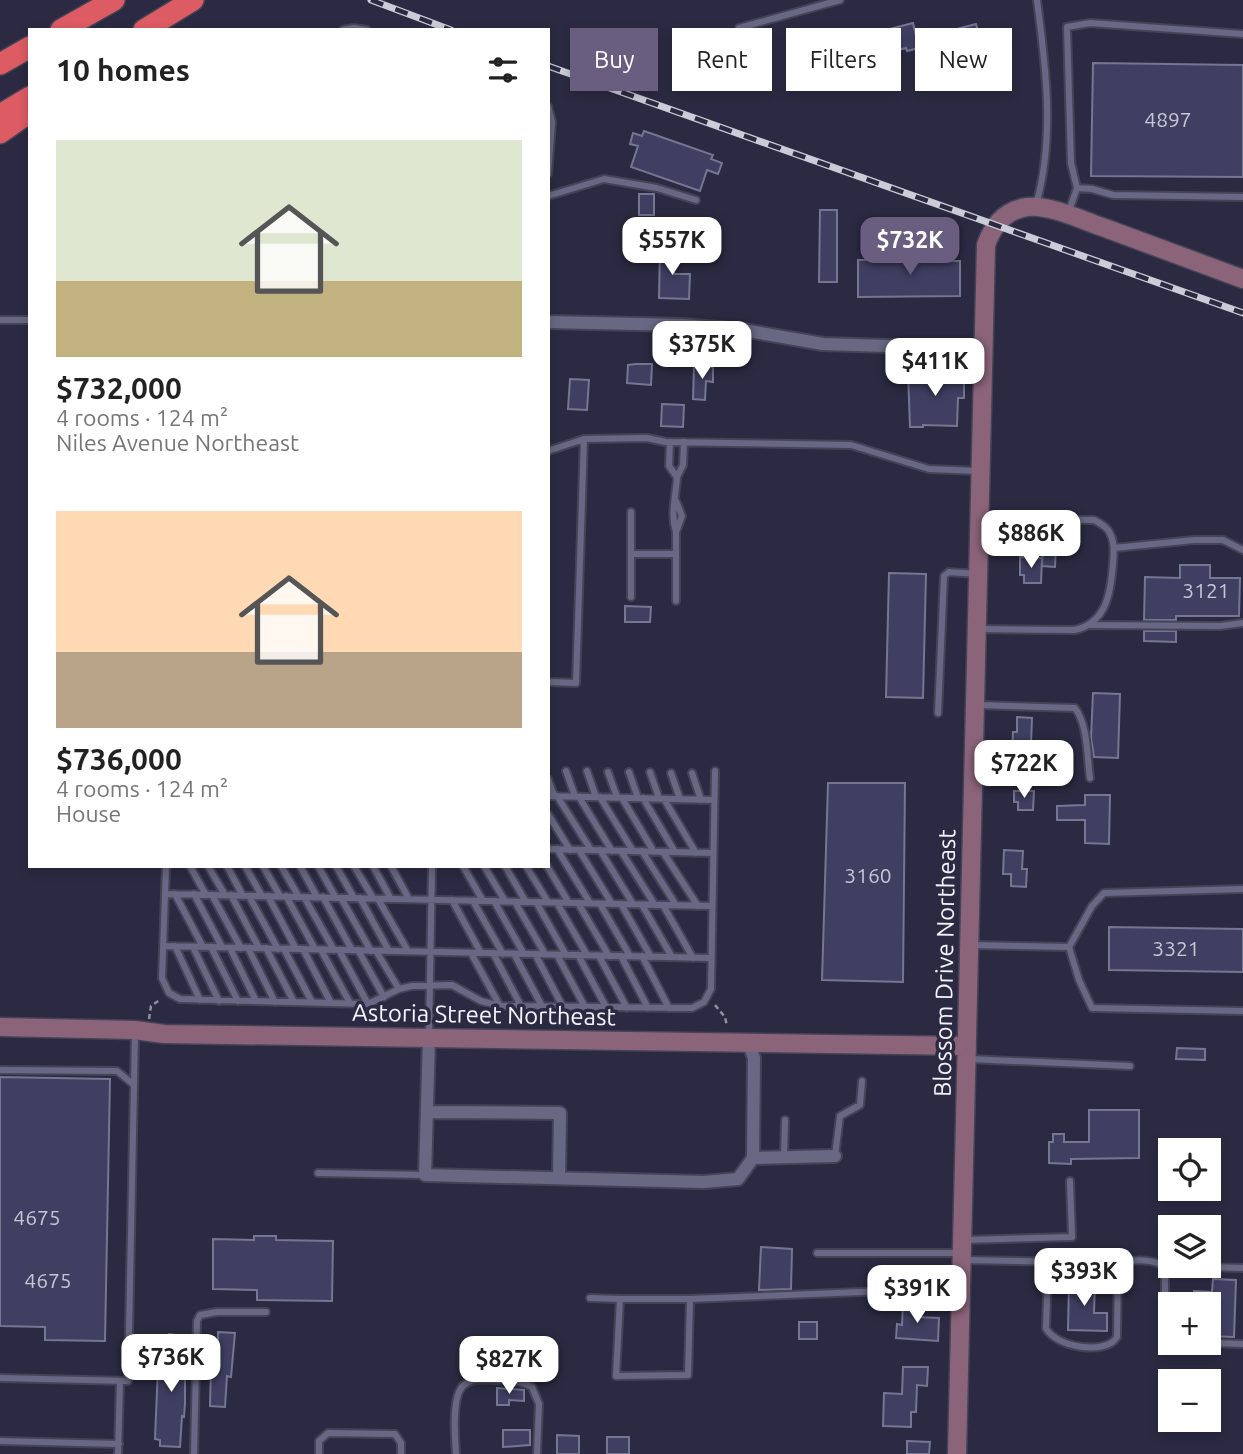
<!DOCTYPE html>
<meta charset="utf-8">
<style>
:root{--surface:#fff;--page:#f6f6f6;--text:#222;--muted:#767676;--accent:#6a5e80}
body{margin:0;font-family:Ubuntu,sans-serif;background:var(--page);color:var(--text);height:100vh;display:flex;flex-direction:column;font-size:26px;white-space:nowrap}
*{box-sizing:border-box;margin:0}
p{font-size:23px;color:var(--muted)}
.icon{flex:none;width:38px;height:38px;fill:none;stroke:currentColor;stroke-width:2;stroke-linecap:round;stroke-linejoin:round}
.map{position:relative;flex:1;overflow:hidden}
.details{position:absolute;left:28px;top:28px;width:522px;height:840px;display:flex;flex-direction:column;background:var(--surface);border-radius:0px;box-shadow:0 4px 10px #0003}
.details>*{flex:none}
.top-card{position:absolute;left:570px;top:28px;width:567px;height:63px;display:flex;gap:14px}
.buttons{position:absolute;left:1158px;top:1138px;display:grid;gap:14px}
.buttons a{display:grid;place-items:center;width:63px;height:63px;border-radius:0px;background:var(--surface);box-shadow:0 4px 10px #0003;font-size:35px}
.price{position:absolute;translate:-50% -60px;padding:0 16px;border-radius:14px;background:#fff;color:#222;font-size:23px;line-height:46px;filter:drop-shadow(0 2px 4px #0008)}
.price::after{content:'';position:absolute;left:50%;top:42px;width:21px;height:16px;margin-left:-10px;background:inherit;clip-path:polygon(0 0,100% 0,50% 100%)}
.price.active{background:var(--accent);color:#fff}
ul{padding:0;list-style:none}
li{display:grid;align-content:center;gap:14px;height:371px;padding:0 28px}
li span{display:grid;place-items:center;height:217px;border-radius:0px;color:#555}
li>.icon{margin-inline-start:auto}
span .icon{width:126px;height:126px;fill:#fffc;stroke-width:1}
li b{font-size:30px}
h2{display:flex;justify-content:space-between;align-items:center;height:84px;padding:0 28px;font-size:30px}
.pill{padding:0 24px;border-radius:0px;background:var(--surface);box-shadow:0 4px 10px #0003;font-size:24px;line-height:63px}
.pill.active{background:var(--accent);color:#fff}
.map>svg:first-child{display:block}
.building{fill:#403f62;stroke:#757691;stroke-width:2}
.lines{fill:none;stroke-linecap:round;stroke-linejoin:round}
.lane-casing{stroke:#454457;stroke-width:10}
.street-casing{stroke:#454457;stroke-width:16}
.secondary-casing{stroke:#454457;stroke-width:21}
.highway-casing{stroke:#454457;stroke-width:24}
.path{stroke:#9190a1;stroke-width:2.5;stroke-dasharray:5 3.5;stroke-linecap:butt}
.lane{stroke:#686884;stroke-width:6}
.street{stroke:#686884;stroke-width:12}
.secondary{stroke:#8b647a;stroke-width:18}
.highway{stroke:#dd5b63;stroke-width:21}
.rail-casing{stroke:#ccccd9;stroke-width:7}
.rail{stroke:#2b2a42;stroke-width:4.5;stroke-dasharray:13;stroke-linecap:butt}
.labels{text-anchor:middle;stroke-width:7;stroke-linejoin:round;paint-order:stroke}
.number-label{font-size:21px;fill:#c6c6d6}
.street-label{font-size:24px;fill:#f3f3fd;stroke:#2b2a42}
</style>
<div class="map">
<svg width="1243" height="1454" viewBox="0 0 1243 1454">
<rect width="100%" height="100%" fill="#2b2a42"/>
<!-- building -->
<path class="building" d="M913,23L919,48L907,51L906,48L876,56L870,34Z
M976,24L986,62L959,69L949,31Z
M1093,63L1243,65V177L1091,176Z
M644,131L713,155L711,159L722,163L718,174L707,170L700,191L631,167L638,146L630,144L633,133L642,136Z
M639,194H654V215H639Z
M820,210H837V282H819Z
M660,246L675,247L674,274H690L689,299L659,298Z
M926,251H947V261H960V296L858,297V260H926Z
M636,364H652L651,385L627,383L628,365Z
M694,366L713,367V382L706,381L705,400L693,399Z
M943,371H964V398H958L957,426L923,425V427H910L908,372L943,373Z
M570,379L589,380L587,410L568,409Z
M662,404L684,405L683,427L661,426Z
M1043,546H1056L1055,567L1042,566Z
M1020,557L1042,558L1041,583H1024V575H1020Z
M1180,565H1210V578H1240L1239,616H1176V620H1144L1145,577L1180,578Z
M889,573L926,574L923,698L886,697Z
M625,606L651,607L650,622H625Z
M1144,631H1176V642L1144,641Z
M1093,693L1120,694L1118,758L1094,757L1091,738Z
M1017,717L1032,718L1030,769L1015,768V759H1012L1013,732H1017Z
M828,783H905L903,982L822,980Z
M1014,791H1034L1033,810H1018V802H1014Z
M1085,795H1110L1109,844L1085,843V820H1057V806L1085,805Z
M1004,850L1023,851L1022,869H1027L1026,887L1011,886V874H1003Z
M1109,927L1243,929V972L1109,970Z
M1177,1048L1205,1049V1060L1176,1059Z
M0,1077L110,1079L105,1341L45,1340V1327L0,1326Z
M1089,1110H1139V1158L1071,1159V1164L1049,1163V1142H1053V1134H1064V1142H1089Z
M254,1236H276V1240L333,1241L332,1301L257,1300V1290L213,1289V1239L254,1240Z
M761,1247L792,1249L791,1289L759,1290Z
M1213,1279L1236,1280L1234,1337L1209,1336V1304H1193L1194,1291L1212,1292Z
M1069,1281L1095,1282L1094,1313H1107V1331L1068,1330Z
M903,1302L917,1303L916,1317L939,1318L938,1341L896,1338L897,1324L902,1325Z
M799,1322H817V1339H799Z
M218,1332L235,1333L231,1377L227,1376L225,1407L210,1406L211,1365L218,1366Z
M169,1334L184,1336L179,1366L185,1367V1403L184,1417L182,1416L180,1447L160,1446V1440L155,1439L158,1366H163L165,1338L168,1339Z
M488,1340L495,1347L481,1363L473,1356Z
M903,1367H928L927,1386L917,1385L916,1412H911V1427L883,1426L884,1393L902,1394Z
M497,1388L524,1390V1401L509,1400V1405H497Z
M503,1430H530V1445L503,1447Z
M557,1435L579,1436V1454H557Z
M607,1437H629V1454H607Z
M907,1441L930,1442L929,1454H907Z"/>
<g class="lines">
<!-- lane casing -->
<g class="lane-casing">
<path id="lane" d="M739,28L840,0
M343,30L354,28L367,30
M548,106L552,122L548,174
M1077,188L1071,163L1067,27L1090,23L1243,34
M548,196L604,179L657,188L696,200
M1036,205C1055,138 1046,68 1037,0
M1069,211L1077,188L1092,189L1113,195L1243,197
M0,320H30
M670,442L669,466L677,477L683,465L684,442
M548,451L584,439L647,438L666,442L851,445L929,469L979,471
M676,501L682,516L676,532C670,513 676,497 677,477
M1114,548L1194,540H1223L1243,550
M631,554V512
M631,597V554H676
M676,601V532
M1089,625L1220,626L1243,623
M979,629L1074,630C1107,624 1111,591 1113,563C1114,552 1115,540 1108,530C1105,526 1100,523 1094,520L983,519
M548,682L576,683L584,439
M978,705L1075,708C1088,725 1087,757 1090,778
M938,713L944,576L949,572L977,574
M566,771L575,796
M587,771L596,797
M608,772L617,797
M629,772L638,798
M650,772L659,798
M671,773L680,799
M692,773L701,800
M548,779L554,796
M548,796L714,800
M557,796L591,850
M579,797L612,851
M600,797L633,851
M622,798L654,852
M643,798L675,852
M664,799L696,853
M548,814L570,850
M548,849L713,853
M557,849L590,903
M579,850L612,904
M600,850L633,904
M621,851L655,905
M642,851L676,905
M663,852L698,906
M166,866L162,978L169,993L180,999L368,1004L399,989L412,986L452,985L481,1001L500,1006L692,1008L704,1002L711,989L715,771
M190,866L206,895
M208,866L225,895
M227,866L243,896
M245,866L262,896
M263,866L280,896
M281,866L299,897
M300,866L317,897
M318,866L336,898
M336,866L354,898
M354,866L373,898
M373,866L391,899
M391,866L409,899
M463,866L483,901
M484,866L505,901
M505,866L526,902
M526,866L548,902
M547,866L569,903
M1243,889L1104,893L1092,906L1069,947L1079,980L1092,1008L1243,1011
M165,894L712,906
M175,894L203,947
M194,894L222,947
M212,895L241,948
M231,895L259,948
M249,896L278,949
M268,896L296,949
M286,896L315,949
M304,897L334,950
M323,897L352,950
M341,898L371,951
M360,898L389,951
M378,899L408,951
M452,900L481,953
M473,901L503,954
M494,901L524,954
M515,902L545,954
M536,902L566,955
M557,903L587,955
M578,903L609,956
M600,904L630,956
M621,904L651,957
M642,905L672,957
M663,905L693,958
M971,945L1069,947
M164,946L711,958
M175,946L200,1000
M193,947L219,1001
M211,947L238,1001
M230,948L256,1001
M248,948L275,1002
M266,948L294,1002
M284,949L312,1002
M303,949L331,1003
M321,950L350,1003
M339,950L368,1004
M358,950L384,997
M376,951L399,989
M471,953L500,1006
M493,953L521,1006
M514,954L542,1006
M535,954L563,1007
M557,955L585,1007
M578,955L606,1007
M599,956L627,1008
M621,956L648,1008
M642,956L669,1008
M429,1036L432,866
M969,1059L1130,1066
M0,1070L117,1071L134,1085L128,1381L0,1378
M134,1085L135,1032
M835,1156L840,1116L860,1105L862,1081
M784,1157L785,1120
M318,1173L425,1175
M964,1240L1072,1237L1070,1181
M817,1253H960
M963,1260L1118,1263L1117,1337C1106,1356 1055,1347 1046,1328L1048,1267L1044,1262
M1118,1263C1135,1260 1149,1258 1165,1266L1243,1268
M1165,1266V1331L1171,1337
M590,1298L620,1299
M690,1299L688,1375L616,1376L620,1299H690L959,1288
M1184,1342L1243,1344
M0,1441L119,1444
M118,1454L120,1381
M194,1454L197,1321L200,1315L217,1312H266
M319,1454V1441L328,1433L395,1434L401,1443V1454
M456,1454C455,1439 451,1395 464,1385C472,1378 485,1379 495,1380C509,1381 520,1380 532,1387L539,1404L537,1454"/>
</g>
<!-- street casing -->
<g class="street-casing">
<path id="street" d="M548,322L682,325L743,330L823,344L985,349
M429,1038L425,1175L704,1182L738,1179L753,1158L754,1058L749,1044
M428,1112L560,1113L559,1178
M753,1158L835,1156"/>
</g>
<!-- secondary casing -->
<g class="secondary-casing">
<path id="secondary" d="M0,1027L135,1030L164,1034L967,1046
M957,1454L986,245C993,225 1005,210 1027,207C1049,204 1084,221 1105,228C1151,245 1197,262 1243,279"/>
</g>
<!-- highway casing -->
<g class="highway-casing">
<path id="highway" d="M61,30L114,0
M144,30L193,0
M0,64L30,47
M0,115L30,97
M0,133L30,112"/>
</g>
<!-- path -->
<path class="path" d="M715,1005L725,1017L727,1026
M149,1019L151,1006L161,999"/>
<!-- lane -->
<use href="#lane" class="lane"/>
<!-- street -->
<use href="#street" class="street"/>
<!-- secondary -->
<use href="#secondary" class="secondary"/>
<!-- highway -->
<use href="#highway" class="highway"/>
<!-- rail casing -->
<g class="rail-casing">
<path id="rail" d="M371,0L451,30
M548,66L1243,313"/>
</g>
<!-- rail -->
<use href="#rail" class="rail"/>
</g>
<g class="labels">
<!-- number labels -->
<g class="number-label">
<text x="1168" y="127">4897</text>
<text x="1206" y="598">3121</text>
<text x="868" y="883">3160</text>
<text x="1176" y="956">3321</text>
<text x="37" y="1225">4675</text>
<text x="48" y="1288">4675</text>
</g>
<!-- street labels -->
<g class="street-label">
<text transform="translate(945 963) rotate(-89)" y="8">Blossom Drive Northeast</text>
<text transform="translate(484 1015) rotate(1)" y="8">Astoria Street Northeast</text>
</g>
</g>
</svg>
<div class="buttons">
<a><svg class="icon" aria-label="locate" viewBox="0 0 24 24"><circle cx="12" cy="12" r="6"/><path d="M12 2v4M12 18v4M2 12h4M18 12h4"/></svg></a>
<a><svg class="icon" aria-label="layers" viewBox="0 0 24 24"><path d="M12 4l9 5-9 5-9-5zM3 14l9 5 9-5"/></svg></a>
<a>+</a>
<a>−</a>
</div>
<b class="price" style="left:672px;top:277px">$557K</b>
<b class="price active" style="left:910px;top:277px">$732K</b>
<b class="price" style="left:702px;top:381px">$375K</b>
<b class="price" style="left:935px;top:398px">$411K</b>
<b class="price" style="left:1031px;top:570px">$886K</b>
<b class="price" style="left:1024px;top:800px">$722K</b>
<b class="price" style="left:1084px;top:1308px">$393K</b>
<b class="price" style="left:917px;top:1325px">$391K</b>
<b class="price" style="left:171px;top:1394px">$736K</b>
<b class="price" style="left:509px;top:1396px">$827K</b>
<div class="top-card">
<a class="pill active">Buy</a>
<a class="pill">Rent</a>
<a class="pill">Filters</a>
<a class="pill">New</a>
</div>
<section class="details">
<h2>10 homes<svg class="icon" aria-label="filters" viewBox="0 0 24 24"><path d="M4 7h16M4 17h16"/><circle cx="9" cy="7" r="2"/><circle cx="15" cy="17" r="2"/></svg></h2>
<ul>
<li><span style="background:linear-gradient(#dfe7d0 65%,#c2b280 0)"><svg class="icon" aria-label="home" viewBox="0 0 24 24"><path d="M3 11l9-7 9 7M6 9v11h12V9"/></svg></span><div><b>$732,000</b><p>4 rooms · 124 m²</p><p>Niles Avenue Northeast</p></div></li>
<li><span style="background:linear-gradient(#ffd9b3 65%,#b9a48a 0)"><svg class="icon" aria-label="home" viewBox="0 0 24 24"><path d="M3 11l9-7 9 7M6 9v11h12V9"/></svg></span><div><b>$736,000</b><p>4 rooms · 124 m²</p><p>House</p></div></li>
</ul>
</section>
</div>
